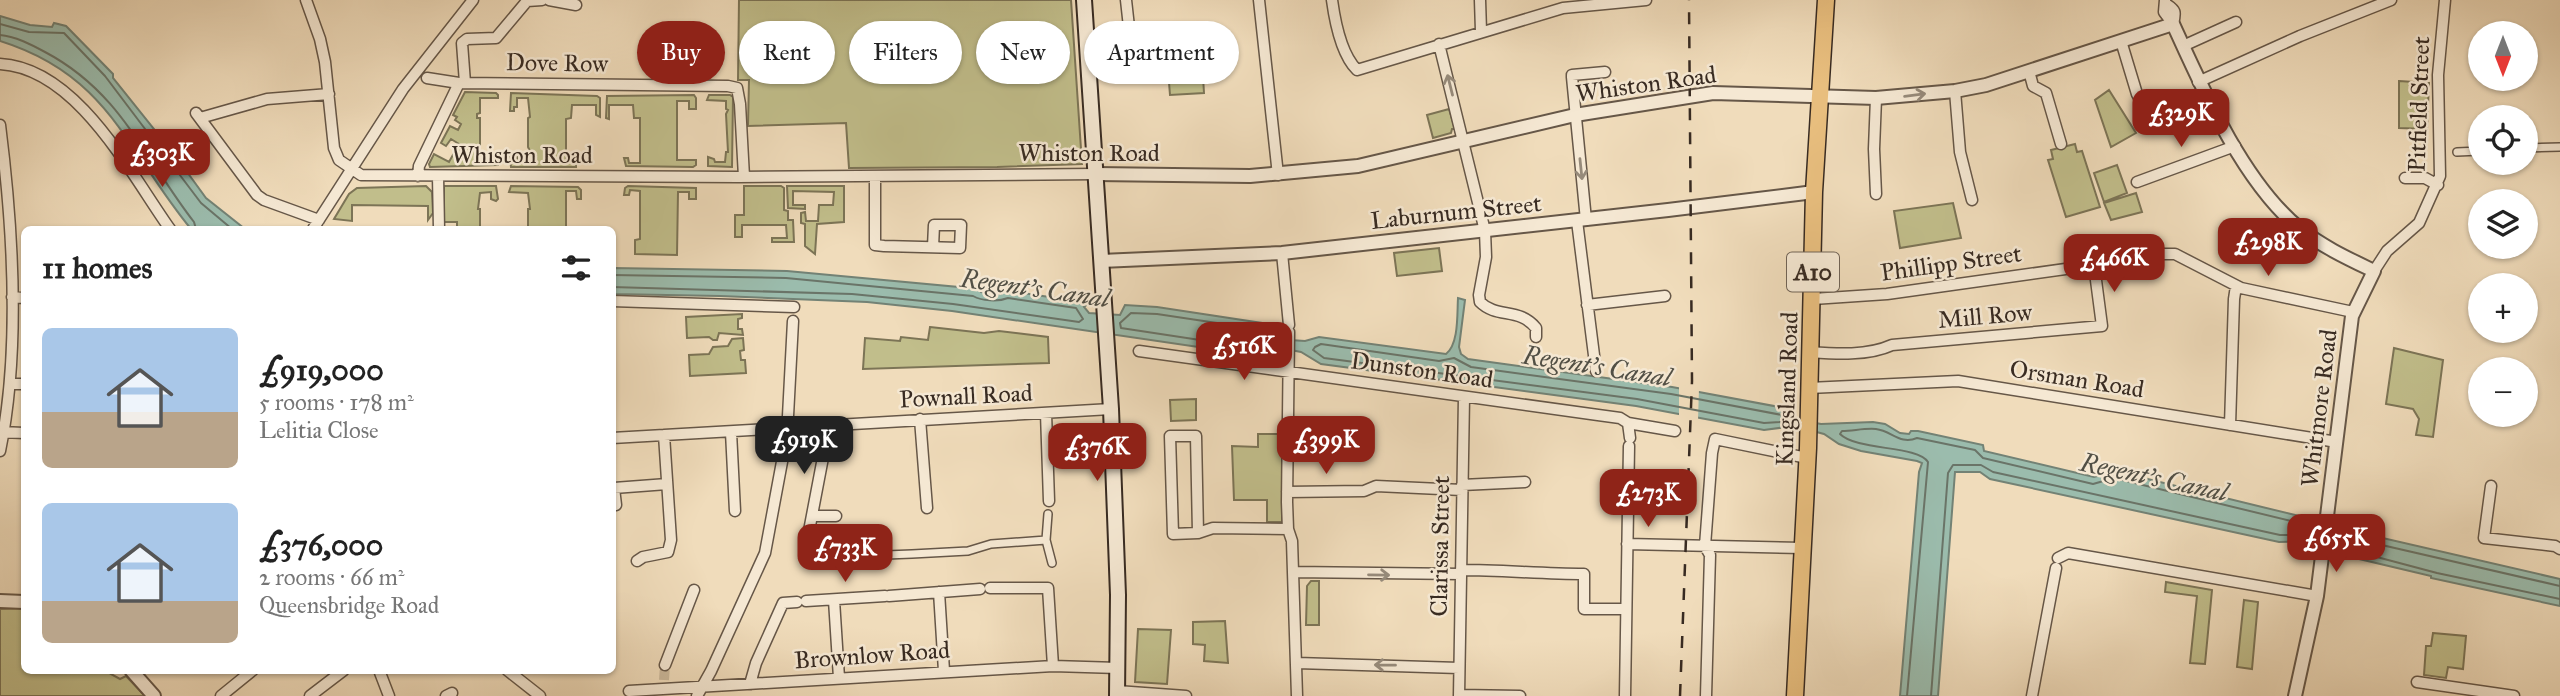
<!DOCTYPE html>
<meta charset="utf-8">
<style>
:root{--surface:#fff;--page:#f6f6f6;--text:#222;--muted:#767676;--accent:#8f2418}
body{margin:0;font-family:"IM FELL Great Primer",serif;background:var(--page);color:var(--text);height:100vh;display:flex;flex-direction:column;font-size:26px;white-space:nowrap}
*{box-sizing:border-box;margin:0}
p{font-size:23px;color:var(--muted)}
.icon{flex:none;width:38px;height:38px;fill:none;stroke:currentColor;stroke-width:2;stroke-linecap:round;stroke-linejoin:round}
.map{position:relative;flex:1;overflow:hidden}
.drawer{position:absolute;left:21px;top:226px;width:595px;height:448px;display:flex;flex-direction:column;background:var(--surface);border-radius:10px;box-shadow:0 2px 5px #0004}
.drawer>*{flex:none}
.banner{position:absolute;left:637px;top:21px;width:665px;height:63px;display:flex;gap:14px}
.needle{width:46px;rotate:180deg}
.fabs{position:absolute;left:2468px;top:21px;display:grid;gap:14px}
.fabs a{display:grid;place-items:center;width:70px;height:70px;border-radius:50%;background:var(--surface);box-shadow:0 2px 5px #0004;font-size:35px}
.price{position:absolute;translate:-50% -60px;padding:0 16px;border-radius:14px;background:var(--accent);color:#fff;font-size:23px;line-height:46px;filter:drop-shadow(0 2px 4px #0008)}
.price::after{content:'';position:absolute;left:50%;top:42px;width:21px;height:16px;margin-left:-10px;background:inherit;clip-path:polygon(0 0,100% 0,50% 100%)}
.price.on{background:#222;color:#fff}
ul{padding:0;list-style:none}
li{display:flex;align-items:center;gap:21px;height:175px;padding:0 21px}
li span{display:grid;place-items:center;flex:none;width:196px;height:140px;border-radius:10px;color:#555}
li>.icon{margin-inline-start:auto}
span .icon{width:84px;height:84px;fill:#fffc;stroke-width:1}
li b{font-size:30px}
h2{display:flex;justify-content:space-between;align-items:center;height:84px;padding:0 21px;font-size:30px}
.pill{padding:0 24px;border-radius:32px;background:var(--surface);box-shadow:0 2px 5px #0004;font-size:24px;line-height:63px}
.pill.on{background:var(--accent);color:#fff}
.map>svg:first-child{display:block}
.green{fill:#c1be8b;stroke:#7c7456;stroke-width:2}
.water{fill:#9bbcad;stroke:#738275;stroke-width:2}
.pier{fill:#f0dcbb}
.lines{fill:none;stroke-linecap:round;stroke-linejoin:round}
.shore{stroke:#6a7468;stroke-width:2}
.minor-tunnel{stroke:#cbb99c;stroke-width:10;stroke-dasharray:10 5;stroke-linecap:butt}
.pedestrian-casing{stroke:#665748;stroke-width:10}
.minor-casing{stroke:#665748;stroke-width:13}
.tertiary-casing{stroke:#665748;stroke-width:16}
.secondary-casing{stroke:#382b22;stroke-width:18}
.trunk-casing{stroke:#382b22;stroke-width:19}
.pedestrian{stroke:#f5e8d3;stroke-width:7}
.minor{stroke:#f5e8d3;stroke-width:10}
.tertiary{stroke:#f5e8d3;stroke-width:12}
.secondary{stroke:#f5e8d3;stroke-width:14}
.trunk{stroke:#e8be7e;stroke-width:16}
.rail{stroke:#382b22;stroke-width:2.5;stroke-dasharray:12 12;stroke-linecap:butt}
.oneway{stroke:#968a7a}
.labels{text-anchor:middle;stroke-width:5;stroke-linejoin:round;paint-order:stroke}
.shield{fill:#f5e8d3;stroke:#716457;stroke-width:2}
.shield-label{font-size:23px;font-weight:bold;fill:#382b22}
.street-label{font-size:24px;fill:#382b22;stroke:#f5e8d3}
.water-label{font-size:26px;font-style:italic;fill:#514f45;stroke:#f5e8d3}
</style>
<div class="map">
<svg width="2560" height="696" viewBox="0 0 2560 696">
<rect width="100%" height="100%" fill="#f0dcbb"/>
<filter id="stains"><feTurbulence type="fractalNoise" baseFrequency=".00286" numOctaves="4"/><feColorMatrix values="0 0 0 0 .2 0 0 0 0 .09 0 0 0 0 .02 0 0 0 .5 -.17"/></filter>
<radialGradient id="worn" r=".72"><stop offset=".6" stop-color="#630" stop-opacity="0"/><stop offset="1" stop-color="#630" stop-opacity=".3"/></radialGradient>
<!-- green -->
<path class="green" d="M739,0H1071L1082,164L997,167L849,168L846,123L748,126L749,80H738Z
M1201,43L1204,93L1170,95L1166,45Z
M2399,81L2429,83L2427,129L2399,128Z
M2109,90L2136,133L2111,147L2095,100Z
M465,92L496,93L498,95V98H480V113L477,114V118H480V147H477L478,151H480L481,161L498,160V165L430,167L429,164L434,154L449,162L459,144L451,139L446,146L441,143L450,126L458,130L461,124L455,120L457,117L453,115Z
M511,93L597,96L600,98V117L596,115V105H572L571,118L566,119V162H576V167H511L510,157H517V161H527L528,151H530L528,147V118L530,117L528,98H517V107H514V111H510Z
M694,95L696,98V109H689V101H677V160H696V165L693,167L626,166L624,158H628L629,163H640V118H634L633,105H609V119L606,118L607,96Z
M709,95H730L733,97L732,167L708,166V157L714,159L715,162H725L726,152H728L726,114L728,110L726,109V101L707,100Z
M1449,109L1455,129H1452L1451,133L1433,138L1427,115Z
M2075,144L2077,152L2082,151L2100,207L2066,217L2048,160L2053,159L2051,150Z
M2117,165L2127,193L2104,202L2094,173Z
M426,186L432,192L433,213L428,220V206L352,205V221L334,219L349,194L357,188Z
M444,186H496L498,199L496,201L491,199V192L480,193L478,209H480V229H457V222H444Z
M511,186L578,187L581,190V199H577L576,191H566V229H528V209H530L528,193L509,192Z
M628,186L696,188V199H689V192H678L677,255L635,254V240L640,239V191L630,190L629,195H624L625,188Z
M744,186H781L784,188V210L788,211V220H793L794,242H772V238H787L786,225H742V237H735V215H744Z
M787,186H844V222L817,224L815,254L805,246V224L801,223V213L805,212L806,221H818L819,205H833L834,192L793,191V205H805V209L788,208Z
M2136,193L2142,212L2111,220L2104,203Z
M1953,203L1961,238L1900,248L1894,211Z
M1439,248L1442,271L1397,276L1394,253Z
M742,314V318L738,319V329H742L743,335L719,333L717,340H713L709,337L687,338L686,317Z
M930,327L984,333L999,331L1048,337L1049,363L863,369L865,338L900,341L901,337L928,340Z
M743,338L744,350L740,351L741,360H745L746,373L690,376L689,355L709,354L713,347L728,346L732,339Z
M2394,348L2443,360L2433,437L2416,435L2419,419L2413,409L2386,404Z
M1196,399V420L1171,421L1170,400Z
M1258,434H1282V522H1267V500H1234L1232,446L1258,447Z
M1311,581H1319V625H1306L1307,586Z
M2166,582L2212,590L2205,664L2190,663L2197,596L2165,592Z
M2244,600L2258,602L2252,669L2237,667Z
M24,608V670H109V673L120,679L126,676L145,696H0V609Z
M1225,621L1228,663L1204,661L1205,645L1193,644V622Z
M1138,629L1171,630L1167,684L1135,682Z
M2433,633L2466,636L2463,669L2448,667L2446,678L2424,675L2426,646H2431Z"/>
<!-- water -->
<path class="water" d="M0,16L30,25L52,27L54,23L66,26L113,74V78L174,154L206,198L245,229H191C126,150 109,75 0,41Z
M613,268L787,271L980,289L981,292L1001,294L1003,290L1089,303L1084,307L1089,313L1120,315L1125,305L1157,307L1262,323L1275,339L1305,341L1319,337L1446,354C1459,344 1457,314 1458,298L1465,300L1459,347L1461,354L1468,359L1672,387L1790,409L1795,419L1821,424L1873,422L1885,424L1900,433L1909,434L1911,431H1918L1983,445L1984,451L2094,477L2115,471L2299,516L2314,530L2337,535L2361,533L2560,579V606L2431,578V576L2355,558L2335,545L2311,541L2279,542L1990,479L1980,472H1955L1938,696H1900L1919,472L1922,463L1917,461L1861,451L1839,444L1824,434L1794,426L1764,430L1636,406L1321,364L1301,352L1280,348L1246,354L952,311L867,302L720,296L613,294Z"/>
<!-- pier -->
<path class="pier" d="M1679,385L1699,388L1698,420L1679,417Z"/>
<g class="lines">
<!-- shore -->
<path class="shore" d="M0,24L29,32L64,33L105,76L201,203L232,229
M0,35C15,36 32,45 45,52C121,92 145,159 194,222L196,229
M612,275L786,278L973,296C982,301 998,302 1008,298L1076,308L1083,319L1079,322L953,304L852,294L612,287
M1131,313L1157,314L1257,329L1266,342L1263,345L1246,347L1121,328L1120,323Z
M1321,344L1439,361L1454,358L1471,367L1671,394L1782,415L1785,419L1780,422L1764,423L1637,399L1324,358L1313,350L1315,347Z
M2560,586L2360,540H2351L2349,543L2358,552L2437,573L2560,599
M1907,696L1928,462C1917,445 1857,451 1840,434L1842,431C1853,431 1864,428 1876,429C1892,431 1900,445 1917,438L1975,450L1983,458L2093,484L2114,478L2295,522L2304,530L2302,535H2280L1993,472L1981,465H1953L1948,473L1931,696"/>
<!-- minor-tunnel -->
<path class="minor-tunnel" d="M664,680L665,665"/>
<!-- pedestrian casing -->
<g class="pedestrian-casing">
<path id="pedestrian" d="M2525,134L2526,121
M2525,148L2560,147
M2457,152L2480,151
M809,531L813,551L822,557L837,556L861,550L886,555L912,554L968,551L991,544L1046,540L1052,563
M1046,540L1048,514"/>
</g>
<!-- minor casing -->
<g class="minor-casing">
<path id="minor" d="M306,0L320,39L325,62L334,148L339,160L361,175L739,177L1096,174
M549,0L576,5
M1126,0L1130,36
M1259,0L1278,175
M1332,0C1335,22 1341,54 1357,70L1563,8L1646,0
M1480,0L1481,31
M2165,0L2164,12L2173,24
M2166,4C2176,10 2176,12 2173,24
M2121,41L2137,94L2150,117
M1439,44L1485,231L1486,257L1479,295L1480,302C1497,319 1519,307 1536,328V337
M2183,46L2236,22
M0,64C77,68 130,173 170,229
M2029,71L2033,86L2046,93L2061,144
M427,78L459,83L728,86L737,88L740,104L744,177
M2198,82L2300,36L2391,0
M465,83L462,43L467,39L496,38L527,1L542,0
M1955,91L1960,152L1972,200
M196,113L257,195L264,200L319,220
M200,118L267,99L329,94
M0,125C13,228 21,349 0,451
M418,176L419,166L459,83
M438,176L439,229
M875,176V245L884,246L960,248L961,225H934L933,247
M2405,178H2425L2438,185
M2137,182L2235,146
M1876,194L1874,149L1876,98
M1586,220L1572,77V75L1605,72
M1577,221L1596,371
M313,229L403,89L473,0
M1282,253L1289,325
M2146,254H2175L2241,288L2353,312
M2374,271L2387,251L2419,223L2440,176L2438,75L2445,0
M12,297L24,298
M1813,299L1887,294L2094,265L2135,256
M612,301L794,307
M1587,305L1665,296
M1289,332L1287,502L1288,529L1292,541L1297,696
M1139,351L1598,415L1620,418L1628,423L1675,431
M1811,352C1836,354 1868,356 1892,345L2102,326L2094,265
M10,384H24
M1809,388L1958,381L2337,442
M1046,413L1049,501
M920,419L927,508
M1628,423L1630,438
M2230,425L2234,299L2236,286
M1,432L24,433
M731,432L735,511
M612,438L1111,409
M1462,485L1525,482
M2491,486L2484,538L2555,546L2560,549
M1287,492L1364,491L1376,486L1462,490
M616,505L614,488L667,484
M812,516H836
M809,531L829,426
M1198,533L1196,436H1170L1173,534L1198,533L1213,528L1288,529
M1627,544L1802,548
M2058,558L2068,553L2317,596
M637,561L643,557L668,552L671,540L664,435
M1461,570C1502,570 1542,574 1584,574V609H1626
M1293,572L1461,574
M990,588H1048L1053,666
M939,592L944,671
M889,596L980,589
M834,600L839,678
M806,601L885,596
M1297,663L1459,668
M665,665L694,590
M379,670L389,696
M507,670L540,696
M2417,682L2514,696
M750,684L756,663L783,603L797,602
M629,691L1053,666L1118,668
M1117,691L1186,696
M1459,695L1520,696
M221,696L253,670
M310,696L344,670
M446,696L452,693
M697,696L711,671L765,553L787,435L793,321
M1459,696L1464,397
M1625,696L1629,446
M1706,696L1710,555L1705,546L1712,453L1715,439L1807,458
M2032,696L2056,568"/>
</g>
<!-- tertiary casing -->
<g class="tertiary-casing">
<path id="tertiary" d="M1096,174L1250,176L1358,166L1575,115L1713,93L1876,98L1955,91L1986,85L2173,24C2203,90 2243,182 2299,228C2321,246 2349,259 2374,271L2352,316L2317,596L2295,696
M1101,261L1282,253L1668,210L1814,192
M0,601L24,602
M131,670L154,696"/>
</g>
<!-- secondary casing -->
<g class="secondary-casing">
<path id="secondary" d="M1084,0L1111,409L1118,595L1117,696"/>
</g>
<!-- trunk casing -->
<g class="trunk-casing">
<path id="trunk" d="M1795,696L1808,448L1814,192L1826,0"/>
</g>
<!-- pedestrian -->
<use href="#pedestrian" class="pedestrian"/>
<!-- minor -->
<use href="#minor" class="minor"/>
<!-- tertiary -->
<use href="#tertiary" class="tertiary"/>
<!-- secondary -->
<use href="#secondary" class="secondary"/>
<!-- trunk -->
<use href="#trunk" class="trunk"/>
<!-- rail -->
<path class="rail" d="M1680,696L1692,381L1689,0"/>
</g>
<!-- one-way arrows -->
<defs><path id="oneway-shaft" d="M-6 0H5M1.5-3L5.5 0L1.5 3" fill="none" stroke-width="1.6" stroke-linecap="round" stroke-linejoin="round" transform="scale(1.75)"/></defs>
<g class="oneway">
<use href="#oneway-shaft" transform="translate(1450 85) rotate(-104)"/>
<use href="#oneway-shaft" transform="translate(1915 95) rotate(-7)"/>
<use href="#oneway-shaft" transform="translate(1581 169) rotate(84)"/>
<use href="#oneway-shaft" transform="translate(1379 575) rotate(1)"/>
<use href="#oneway-shaft" transform="translate(1385 665) rotate(-179)"/>
</g>
<g class="labels">
<!-- shield labels -->
<rect class="shield" x="1787" y="252.5" width="52" height="39" rx="5"/>
<g class="shield-label">
<text x="1813" y="280">A10</text>
</g>
<!-- street labels -->
<g class="street-label">
<text transform="translate(557 63) rotate(1)" y="8">Dove Row</text>
<text transform="translate(1646 84) rotate(-8)" y="8">Whiston Road</text>
<text transform="translate(2419 104) rotate(-88)" y="8">Pitfield Street</text>
<text x="1089" y="161">Whiston Road</text>
<text x="522" y="163">Whiston Road</text>
<text transform="translate(1456 212) rotate(-6)" y="8">Laburnum Street</text>
<text transform="translate(1951 263) rotate(-8)" y="8">Phillipp Street</text>
<text transform="translate(1985 316) rotate(-5)" y="8">Mill Row</text>
<text transform="translate(1422 370) rotate(8)" y="8">Dunston Road</text>
<text transform="translate(2077 379) rotate(9)" y="8">Orsman Road</text>
<text transform="translate(1787 389) rotate(-88)" y="8">Kingsland Road</text>
<text transform="translate(966 396) rotate(-3)" y="8">Pownall Road</text>
<text transform="translate(2319 408) rotate(-83)" y="8">Whitmore Road</text>
<text transform="translate(1440 546) rotate(-89)" y="8">Clarissa Street</text>
<text transform="translate(872 655) rotate(-4)" y="8">Brownlow Road</text>
</g>
<!-- water labels -->
<g class="water-label">
<text transform="translate(1035 288) rotate(8)" y="9">Regent's Canal</text>
<text transform="translate(1597 366) rotate(9)" y="9">Regent's Canal</text>
<text transform="translate(2154 477) rotate(12)" y="9">Regent's Canal</text>
</g>
</g>
<rect width="100%" height="100%" filter="url(#stains)"/>
<rect width="100%" height="100%" fill="url(#worn)"/>
</svg>
<div class="fabs">
<a><svg class="needle" viewBox="-14 -14 28 28"><path d="M0-13l5 13h-10z" fill="#e53935"/><path d="M0 13l5-13h-10z" fill="#767676"/></svg></a>
<a><svg class="icon" aria-label="locate" viewBox="0 0 24 24"><circle cx="12" cy="12" r="6"/><path d="M12 2v4M12 18v4M2 12h4M18 12h4"/></svg></a>
<a><svg class="icon" aria-label="layers" viewBox="0 0 24 24"><path d="M12 4l9 5-9 5-9-5zM3 14l9 5 9-5"/></svg></a>
<a>+</a>
<a>−</a>
</div>
<b class="price" style="left:2181px;top:149px">£329K</b>
<b class="price" style="left:162px;top:189px">£303K</b>
<b class="price" style="left:2268px;top:278px">£298K</b>
<b class="price" style="left:2114px;top:294px">£466K</b>
<b class="price" style="left:1244px;top:382px">£516K</b>
<b class="price on" style="left:804px;top:476px">£919K</b>
<b class="price" style="left:1326px;top:476px">£399K</b>
<b class="price" style="left:1097px;top:483px">£376K</b>
<b class="price" style="left:1648px;top:529px">£273K</b>
<b class="price" style="left:2336px;top:574px">£655K</b>
<b class="price" style="left:845px;top:584px">£733K</b>
<div class="banner">
<a class="pill on">Buy</a>
<a class="pill">Rent</a>
<a class="pill">Filters</a>
<a class="pill">New</a>
<a class="pill">Apartment</a>
</div>
<section class="drawer">
<h2>11 homes<svg class="icon" aria-label="filters" viewBox="0 0 24 24"><path d="M4 7h16M4 17h16"/><circle cx="9" cy="7" r="2"/><circle cx="15" cy="17" r="2"/></svg></h2>
<ul>
<li><span style="background:linear-gradient(#a9c7e8 60%,#b9a48a 0)"><svg class="icon" aria-label="home" viewBox="0 0 24 24"><path d="M3 11l9-7 9 7M6 9v11h12V9"/></svg></span><div><b>£919,000</b><p>5 rooms · 178 m²</p><p>Lelitia Close</p></div></li>
<li><span style="background:linear-gradient(#a9c7e8 70%,#b9a48a 0)"><svg class="icon" aria-label="home" viewBox="0 0 24 24"><path d="M3 11l9-7 9 7M6 9v11h12V9"/></svg></span><div><b>£376,000</b><p>2 rooms · 66 m²</p><p>Queensbridge Road</p></div></li>
</ul>
</section>
</div>
